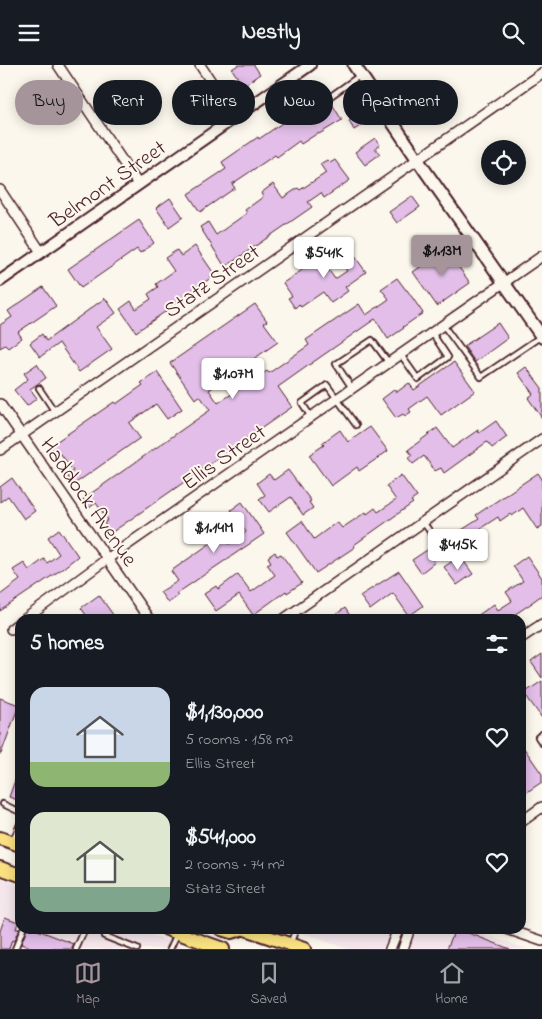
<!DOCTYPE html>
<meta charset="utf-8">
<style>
:root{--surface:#171b24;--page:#20242c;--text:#f1f3f6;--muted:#9ea1a6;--line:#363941;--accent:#a6949b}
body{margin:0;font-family:"Indie Flower",sans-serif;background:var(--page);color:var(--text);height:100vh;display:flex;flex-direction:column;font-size:19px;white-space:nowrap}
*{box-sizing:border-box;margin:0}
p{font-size:16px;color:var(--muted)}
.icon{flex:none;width:28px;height:28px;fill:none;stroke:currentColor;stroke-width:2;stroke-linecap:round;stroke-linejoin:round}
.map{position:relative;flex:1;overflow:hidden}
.drawer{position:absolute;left:15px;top:549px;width:511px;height:320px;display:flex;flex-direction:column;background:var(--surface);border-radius:15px;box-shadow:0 2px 12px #0003}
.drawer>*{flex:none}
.guide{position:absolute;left:15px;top:15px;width:512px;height:45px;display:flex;gap:10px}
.controls{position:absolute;left:481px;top:75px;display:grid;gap:10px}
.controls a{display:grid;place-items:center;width:45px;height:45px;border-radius:50%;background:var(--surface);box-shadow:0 2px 12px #0003;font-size:25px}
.price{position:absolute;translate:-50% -42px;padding:0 11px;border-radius:5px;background:#fff;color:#222;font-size:16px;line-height:32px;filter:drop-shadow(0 1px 2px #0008)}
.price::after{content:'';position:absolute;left:50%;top:30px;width:15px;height:11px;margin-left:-8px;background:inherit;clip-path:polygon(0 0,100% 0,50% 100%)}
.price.active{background:var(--accent);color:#111}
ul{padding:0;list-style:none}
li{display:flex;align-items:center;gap:15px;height:125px;padding:0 15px}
li span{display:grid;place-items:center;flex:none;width:140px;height:100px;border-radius:15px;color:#555}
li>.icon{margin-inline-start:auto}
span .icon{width:60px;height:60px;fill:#fffc;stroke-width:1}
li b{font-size:21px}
h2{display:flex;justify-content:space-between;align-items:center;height:60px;padding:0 15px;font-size:21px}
.tag{padding:0 18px;border-radius:22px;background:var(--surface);box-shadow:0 2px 12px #0003;font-size:18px;line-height:45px}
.tag.active{background:var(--accent);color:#111}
header{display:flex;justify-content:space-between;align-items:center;height:65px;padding:0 15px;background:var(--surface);font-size:22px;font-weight:700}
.menu{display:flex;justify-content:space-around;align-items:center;height:70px;border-top:1px solid var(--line);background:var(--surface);font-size:14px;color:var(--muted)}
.menu a{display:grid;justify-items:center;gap:2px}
.menu .active{color:var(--accent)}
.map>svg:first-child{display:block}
.built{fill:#f4e6eb}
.building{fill:#e2bee8;stroke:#4a1f2b}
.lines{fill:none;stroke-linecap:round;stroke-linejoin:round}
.service-casing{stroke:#4a1f2b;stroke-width:8}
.minor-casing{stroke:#4a1f2b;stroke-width:12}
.tertiary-casing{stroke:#4a1f2b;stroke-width:14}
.secondary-casing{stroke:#4a1f2b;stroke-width:15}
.primary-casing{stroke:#4a1f2b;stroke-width:16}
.service{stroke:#fbf7ec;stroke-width:4.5}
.minor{stroke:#fbf7ec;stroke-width:9}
.tertiary{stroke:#fbf7ec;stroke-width:10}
.secondary{stroke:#fbf7ec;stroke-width:11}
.primary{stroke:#f9e181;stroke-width:12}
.labels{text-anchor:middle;stroke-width:4;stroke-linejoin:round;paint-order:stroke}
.street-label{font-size:22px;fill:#4a1f2b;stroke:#fbf7ec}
</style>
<header><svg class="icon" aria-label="menu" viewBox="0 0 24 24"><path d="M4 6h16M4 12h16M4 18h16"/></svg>Nestly<svg class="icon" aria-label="search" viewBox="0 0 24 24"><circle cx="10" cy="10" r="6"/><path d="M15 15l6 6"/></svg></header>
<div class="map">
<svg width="542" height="884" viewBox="0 0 542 884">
<rect width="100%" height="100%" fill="#fbf7ec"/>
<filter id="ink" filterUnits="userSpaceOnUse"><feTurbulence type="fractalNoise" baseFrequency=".02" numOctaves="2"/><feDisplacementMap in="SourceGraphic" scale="10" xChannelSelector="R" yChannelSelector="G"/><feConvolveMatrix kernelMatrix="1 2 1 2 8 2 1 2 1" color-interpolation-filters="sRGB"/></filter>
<g filter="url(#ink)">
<!-- built -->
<path class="built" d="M0,813L20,821V864H135L189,884H0Z
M292,864H471L526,884H347Z"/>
<!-- building -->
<path class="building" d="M238,0H254L260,9L243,21L232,4Z
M330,36L342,55L319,69L318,68L301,79L299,76L277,92L275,90L232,119L235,123L200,147L188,129L226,104L222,97L258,72L259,74L298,47L302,53L312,47L316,46Z
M363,48L368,56L354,65L349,56Z
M375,73L380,80L375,83L380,89L365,100L355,87Z
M327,95L330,98L335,95L350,115L324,133L321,128L308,137L312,142L225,202L200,162L208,157L216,170L247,148L245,145L263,132L261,128L273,119L283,133L298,123L300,125L326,108L320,99Z
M412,131L420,142L397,158L389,147Z
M170,133L183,152L169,162L156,143Z
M139,155L154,178L140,188L137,184L81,223L68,204Z
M344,176L366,207L345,222L348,226L331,238L323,227L301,242L299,239L295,243L288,233L292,231L283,218L320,193L335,214L347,206L332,184Z
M195,181L215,210L168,243L169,244L136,267L120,244L131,236L136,244L151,234L148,229L158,222L156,219L174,206L165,193L177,185L181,191Z
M446,184L470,218L437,241L413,207Z
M397,213L406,225H407L423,248L403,262L404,263L388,274L375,254L309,300L278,322L292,342L111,468L104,458L108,455L96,438L89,443L83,434L210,345L200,331L195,334L170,298L255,239L267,256L264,258L278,277L209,325L218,338L267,306L269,308L309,280L306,275L359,239L366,250L389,234L381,224Z
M43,222L56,241L18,267L22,273L8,283L5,280L0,283V260L12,252L8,246Z
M105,233L116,248L96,262L112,284L79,307L59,278L40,292L30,278L42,269L46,276Z
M498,258L508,273L475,297L464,281Z
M454,297L475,326L441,350L427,331L409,344L411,347L405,351L403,349L396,353L382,334L395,324L397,327L409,318L414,325Z
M37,299L46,313L30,324L37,333L27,341L14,325L28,314L24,308Z
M526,302L542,323V353L528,333L533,329L518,308Z
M157,307L182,344L167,354L156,339L129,358L140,373L73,420L67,410L73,406L61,389L57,391L50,381L114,337L116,339L143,320L141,318Z
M496,356L507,372L492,383L487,377L444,408L441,403L435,406L424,391L413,399L408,393L412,390L408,385L437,363L452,383L478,365L479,368Z
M370,362L388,386L359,406L357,402L331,421L309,390L324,380L322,378L340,365L348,377Z
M288,405L311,436L309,437L313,443L303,450L291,432L269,447L259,434L265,430L257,418L269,409L274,415Z
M538,408L542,414V461L537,464L523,443L512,451L510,449L500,456L498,452L481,463L484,468L469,478L472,484L466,488L454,470L479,454L476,450Z
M401,410L417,432L411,436L413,438L354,480L355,482L316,508L287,467L302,456L314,474L337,457L342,463L366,447L367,449L375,443L378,447L396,435L386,421Z
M12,413L35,446L24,454L8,431L0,437V422Z
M242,437L264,469L176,529L178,531L168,538L160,527L178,516L171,506L215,475L212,471L219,466L229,479L246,467L231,445Z
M59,464L78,491L62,504L0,546V530L20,515L13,505L24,498L29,505L44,494L47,498L59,489L48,472Z
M427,485L435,497L421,508L412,495Z
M275,487L277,491L281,489L302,518L287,528L286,526L253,550L239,530L216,546L204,529L216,521L218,524L238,509L251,527L275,510L267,499L271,497L268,492Z
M460,491L473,509L457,520L444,502Z
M527,491L542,513V530L531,538H532L508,554H473L494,539L498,545L512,536L506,527L523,516L513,501Z
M399,506L423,541L409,551L393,528L370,545L360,531Z
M99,530L116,554H89L81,543Z
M345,543L352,554H329Z
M542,589V613L531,597Z
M542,616V653L524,628Z
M0,633L19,640L1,689H0Z
M521,679L542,709V717L521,731Z
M19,704H20V736L9,732Z
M5,852L18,857L16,864H19L14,876L12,875L9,884H0V866Z
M27,864H35L74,879L72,884H35L21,879Z
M455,864H458L510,884H447Z"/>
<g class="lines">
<!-- service casing -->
<g class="service-casing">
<path id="service" d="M292,12L314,43L359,11
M443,260L481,312L540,272
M401,290L418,314L448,292L432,268
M39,323L55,347
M352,323L336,299L372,275L389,298
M311,352L302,338L327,320L356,360
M423,457L444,486
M542,669L538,672L542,678
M3,739L20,747
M13,776L20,759
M104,871L137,884
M290,879L296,864
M15,884L23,864
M76,884L85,864
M170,884L177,869"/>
</g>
<!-- minor casing -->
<g class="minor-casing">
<path id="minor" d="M58,0L138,119
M200,0L235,52
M0,125L41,187
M0,339L149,554
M0,385L542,8
M25,554L107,494L542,191
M284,554L542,374
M11,564L20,557
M521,573L542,559
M521,757L542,742
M507,864L542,876
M390,884L398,864
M403,884L408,869L406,864"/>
</g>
<!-- tertiary casing -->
<g class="tertiary-casing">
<path id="tertiary" d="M0,216L310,0"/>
</g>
<!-- secondary casing -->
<g class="secondary-casing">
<path id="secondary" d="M354,0L426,107L542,272"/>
</g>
<!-- primary casing -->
<g class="primary-casing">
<path id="primary" d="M0,773L20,780
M0,803L20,810
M167,864L223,884
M221,864L231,867L241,864
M245,864L304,884"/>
</g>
<!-- service -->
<use href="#service" class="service"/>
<!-- minor -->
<use href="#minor" class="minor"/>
<!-- tertiary -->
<use href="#tertiary" class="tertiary"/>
<!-- secondary -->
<use href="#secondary" class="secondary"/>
<!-- primary -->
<use href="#primary" class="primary"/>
</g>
</g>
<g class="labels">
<!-- street labels -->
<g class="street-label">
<text transform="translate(107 118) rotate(-35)" y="8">Belmont Street</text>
<text transform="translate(211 215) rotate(-35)" y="8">Statz Street</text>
<text transform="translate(223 391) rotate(-35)" y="8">Ellis Street</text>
<text transform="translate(90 436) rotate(55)" y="8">Haddock Avenue</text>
</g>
</g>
</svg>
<div class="controls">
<a><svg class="icon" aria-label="locate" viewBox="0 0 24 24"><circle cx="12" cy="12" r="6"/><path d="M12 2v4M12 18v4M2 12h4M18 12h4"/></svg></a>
</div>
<b class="price active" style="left:442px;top:212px">$1.13M</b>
<b class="price" style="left:324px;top:214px">$541K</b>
<b class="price" style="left:233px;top:335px">$1.07M</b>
<b class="price" style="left:214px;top:489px">$1.14M</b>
<b class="price" style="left:458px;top:506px">$415K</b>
<div class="guide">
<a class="tag active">Buy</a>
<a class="tag">Rent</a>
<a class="tag">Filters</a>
<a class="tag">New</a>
<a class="tag">Apartment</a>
</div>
<section class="drawer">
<h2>5 homes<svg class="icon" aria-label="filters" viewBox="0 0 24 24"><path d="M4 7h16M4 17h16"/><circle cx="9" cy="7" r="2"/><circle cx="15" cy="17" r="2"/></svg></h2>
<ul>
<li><span style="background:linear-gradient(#c9d6e8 75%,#8fb573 0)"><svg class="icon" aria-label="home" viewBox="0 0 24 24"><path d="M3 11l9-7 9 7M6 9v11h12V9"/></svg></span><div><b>$1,130,000</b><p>5 rooms · 158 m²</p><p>Ellis Street</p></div><svg class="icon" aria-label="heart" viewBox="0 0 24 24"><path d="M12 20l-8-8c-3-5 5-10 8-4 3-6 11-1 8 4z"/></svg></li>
<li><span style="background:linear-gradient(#dfe7d0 75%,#7fa58c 0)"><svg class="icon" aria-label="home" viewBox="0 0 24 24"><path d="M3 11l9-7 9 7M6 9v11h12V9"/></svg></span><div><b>$541,000</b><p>2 rooms · 74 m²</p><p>Statz Street</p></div><svg class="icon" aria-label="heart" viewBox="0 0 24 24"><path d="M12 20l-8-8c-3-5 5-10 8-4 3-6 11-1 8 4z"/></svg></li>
</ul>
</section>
</div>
<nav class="menu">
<a class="active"><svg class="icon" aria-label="map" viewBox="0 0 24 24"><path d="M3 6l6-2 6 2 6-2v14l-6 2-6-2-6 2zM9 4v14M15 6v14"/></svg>Map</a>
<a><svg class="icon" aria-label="saved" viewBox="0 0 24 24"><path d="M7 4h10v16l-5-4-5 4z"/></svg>Saved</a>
<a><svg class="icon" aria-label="home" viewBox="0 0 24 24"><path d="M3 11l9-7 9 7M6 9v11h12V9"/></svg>Home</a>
</nav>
